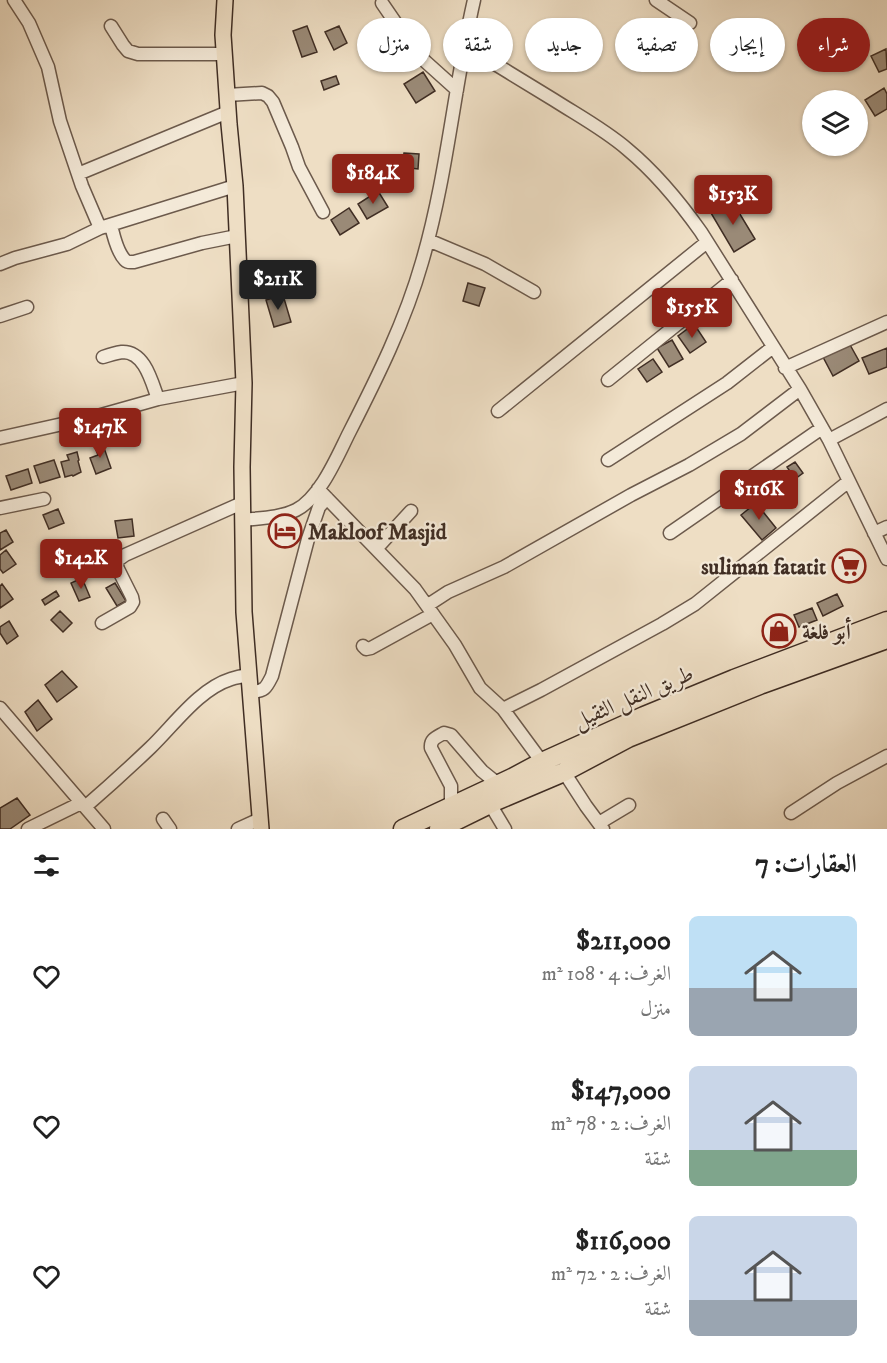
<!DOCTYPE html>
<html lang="ar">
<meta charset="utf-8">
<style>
:root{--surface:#fff;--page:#f6f6f6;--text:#222;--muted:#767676;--accent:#8f2418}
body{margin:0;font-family:"IM FELL DW Pica",Amiri,serif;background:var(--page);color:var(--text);direction:rtl;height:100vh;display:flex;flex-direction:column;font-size:22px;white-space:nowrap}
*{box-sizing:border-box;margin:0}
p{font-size:20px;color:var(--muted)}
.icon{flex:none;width:33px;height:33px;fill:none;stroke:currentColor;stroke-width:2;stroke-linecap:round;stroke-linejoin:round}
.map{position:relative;height:829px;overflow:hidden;direction:ltr}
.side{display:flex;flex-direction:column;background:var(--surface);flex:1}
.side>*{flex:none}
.top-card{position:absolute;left:18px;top:18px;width:852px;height:54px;direction:rtl;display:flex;gap:12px}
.fabs{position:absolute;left:802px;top:90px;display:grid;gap:12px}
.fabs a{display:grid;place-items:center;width:66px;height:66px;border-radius:50%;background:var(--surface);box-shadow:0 2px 4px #0004;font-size:30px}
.price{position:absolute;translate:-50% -51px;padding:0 14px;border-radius:6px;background:var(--accent);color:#fff;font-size:20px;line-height:39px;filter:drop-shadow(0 2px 3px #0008)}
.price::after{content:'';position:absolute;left:50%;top:36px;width:18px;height:14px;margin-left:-9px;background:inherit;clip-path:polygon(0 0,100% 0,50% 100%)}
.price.active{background:#222;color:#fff}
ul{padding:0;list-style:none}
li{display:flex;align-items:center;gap:18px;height:150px;padding:0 30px}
li span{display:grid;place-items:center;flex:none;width:168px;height:120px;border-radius:9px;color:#555}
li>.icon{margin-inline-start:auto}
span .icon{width:72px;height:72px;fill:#fffc;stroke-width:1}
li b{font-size:26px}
h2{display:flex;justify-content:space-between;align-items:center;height:72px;padding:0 30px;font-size:26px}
.tag{padding:0 21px;border-radius:27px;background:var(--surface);box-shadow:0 2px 4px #0004;font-size:21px;line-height:54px}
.tag.active{background:var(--accent);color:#fff}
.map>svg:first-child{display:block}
.building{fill:#9a8a77;stroke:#402e24;stroke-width:1.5}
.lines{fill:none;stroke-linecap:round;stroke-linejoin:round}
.minor-casing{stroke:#6c5a4c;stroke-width:15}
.major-casing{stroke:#402e24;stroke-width:18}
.highway-casing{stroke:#402e24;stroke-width:21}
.minor{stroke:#f4ead9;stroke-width:12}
.major{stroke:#eedec4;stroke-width:15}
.highway{stroke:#eedec4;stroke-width:18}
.labels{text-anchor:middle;stroke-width:4.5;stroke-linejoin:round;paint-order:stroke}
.poi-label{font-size:22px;font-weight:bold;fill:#402e24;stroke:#f4ead9;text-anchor:start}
.street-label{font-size:22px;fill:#402e24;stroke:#f4ead9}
</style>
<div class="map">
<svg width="887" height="829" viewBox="0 0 887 829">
<rect width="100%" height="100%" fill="#eedec4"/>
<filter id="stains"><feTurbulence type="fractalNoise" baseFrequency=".00333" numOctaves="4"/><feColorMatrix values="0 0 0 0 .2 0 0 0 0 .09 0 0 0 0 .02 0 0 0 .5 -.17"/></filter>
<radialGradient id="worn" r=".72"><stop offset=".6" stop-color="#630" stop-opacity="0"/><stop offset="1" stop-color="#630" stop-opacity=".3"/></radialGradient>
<!-- building -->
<path class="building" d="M476,23L495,29L491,43L472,37Z
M307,26L317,52L302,57L293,31Z
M339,26L347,43L334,50L325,32Z
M886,49L887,69L879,72L871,56Z
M423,72L435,91L416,103L404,84Z
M336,76L339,84L324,90L321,81Z
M884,88L887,94V109L875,116L865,100Z
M404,153L419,154L418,169L402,167Z
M378,191L388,207L367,219L358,204Z
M732,201L755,239L734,252L711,213Z
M349,208L359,223L340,235L331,220Z
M468,283L485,288L479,306L463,301Z
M283,295L291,322L274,327L266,300Z
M694,324L706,342L690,353L678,336Z
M672,340L683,359L669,367L657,348Z
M849,343L859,361L833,376L823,357Z
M887,348V367L869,374L862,358Z
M653,359L662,372L647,382L638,369Z
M102,442L111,468L96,474L90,458L98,455L94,445Z
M77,452L79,460L78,461L81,472L73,476L72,475L65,477L61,462L69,460L67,455Z
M54,460L60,477L40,483L34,466Z
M795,462L803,473L795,479L787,467Z
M28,469L32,483L11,490L6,476Z
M756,503L776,528L762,540L741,515Z
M58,509L64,523L49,529L43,515Z
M132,519L134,536L118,538L115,521Z
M6,530L13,542L0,550V533Z
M6,550L16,564L3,573L0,569V555Z
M82,578L90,597L79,601L71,583Z
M115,583L126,601L117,606L106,588Z
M2,584L13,599L0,608V586Z
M56,591L59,596L45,605L42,600Z
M837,594L843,606L823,616L817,603Z
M812,608L817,620L799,627L794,615Z
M60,611L72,623L63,632L51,620Z
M9,621L18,636L7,644L0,633V627Z
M62,671L77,687L57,702L45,685Z
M38,700L52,719L37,731L25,712Z
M17,798L30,815L10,829H0V808Z"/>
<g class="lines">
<!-- minor casing -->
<g class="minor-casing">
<path id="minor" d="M14,0L29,23L48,67L60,121L82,186L100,228L235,186
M656,0L690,23
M382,3L417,54L457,90
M111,26L123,45L128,51L138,54H224
M464,45C494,63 524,82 554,100C579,116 605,130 627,149C656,173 679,201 701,232L800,389L829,440L887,559
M227,95L262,93L268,96L273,102L292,147L299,167L323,212
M78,174L228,112
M111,225C113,234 118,253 125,260C128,263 130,262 134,262L202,243L237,236
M428,240L485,264L534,292
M0,264L15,258L67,244L100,228
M0,316L27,307
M103,357C109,355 116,353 122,352C145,351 152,383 158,399
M785,368L887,322
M608,380L732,280
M498,411L707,242
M0,438L94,417L158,399L244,383
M829,440L887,409
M608,460L727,383L773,347
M318,489L415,589L455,645L480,688L503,709L542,762
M0,508L44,499
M242,520C260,518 280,518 296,510C320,498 337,457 349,433C377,378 405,322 422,262C447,177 454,87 474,0
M670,533L822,428
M874,533L887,527
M377,548L411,511
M428,605L448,592L504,567L631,495L689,465L741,434L800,389
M102,623L130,607L133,602L132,597L117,567L118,560L125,555L242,503
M363,646L366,649L371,648L433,614
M251,692C265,691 266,688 272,676L308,539L319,507L327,498
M0,708L104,829
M503,709L541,690L662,624L695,604L849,481
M564,772L586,806L603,829
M490,804L505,829
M85,807C107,788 129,768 150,748C174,725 199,689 231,679C237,677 243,676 249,675
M451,807V786L431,748C430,739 437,737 444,733L451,735L482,771L498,784
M791,813L837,783L887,756
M163,819L170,829
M599,823L629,805
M28,829L81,803
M238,829L260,819"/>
</g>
<!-- major casing -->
<g class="major-casing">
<path id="major" d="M225,0L223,35L229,124L235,186L244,383L242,467L244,612L261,829"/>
</g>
<!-- highway casing -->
<g class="highway-casing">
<path id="highway" d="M403,829L512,778L542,762L644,716L734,679L887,621
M439,829L498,800L564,772L628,738L762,684L887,639"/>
</g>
<!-- minor -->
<use href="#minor" class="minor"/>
<!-- major -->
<use href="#major" class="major"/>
<!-- highway -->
<use href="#highway" class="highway"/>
</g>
<!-- icons -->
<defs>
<g id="hotel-ring" transform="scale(1.725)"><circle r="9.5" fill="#f4ead9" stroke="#8f2418" stroke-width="1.5"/><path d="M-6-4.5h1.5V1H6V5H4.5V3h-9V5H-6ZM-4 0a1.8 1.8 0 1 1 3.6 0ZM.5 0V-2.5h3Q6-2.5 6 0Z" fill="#8f2418"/></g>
<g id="supermarket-ring" transform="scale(1.725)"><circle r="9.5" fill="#f4ead9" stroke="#8f2418" stroke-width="1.5"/><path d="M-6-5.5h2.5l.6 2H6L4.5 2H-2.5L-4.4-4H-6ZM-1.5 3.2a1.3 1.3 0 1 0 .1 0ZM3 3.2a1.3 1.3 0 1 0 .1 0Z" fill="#8f2418"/></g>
<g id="shop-ring" transform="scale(1.725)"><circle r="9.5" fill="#f4ead9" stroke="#8f2418" stroke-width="1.5"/><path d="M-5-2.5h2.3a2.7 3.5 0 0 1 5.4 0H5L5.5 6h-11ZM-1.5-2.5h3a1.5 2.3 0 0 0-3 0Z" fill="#8f2418"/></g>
</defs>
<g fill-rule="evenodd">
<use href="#hotel-ring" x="285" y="531"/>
<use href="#supermarket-ring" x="849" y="566"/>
<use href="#shop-ring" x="779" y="631"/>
</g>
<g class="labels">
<!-- poi labels -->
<g class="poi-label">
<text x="308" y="539">Makloof Masjid</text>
<text x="826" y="574" text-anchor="end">suliman fatatit</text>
<text x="802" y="639">أبو فلغة</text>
</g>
<!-- street labels -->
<g class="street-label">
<text transform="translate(633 696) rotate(-23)" y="8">طريق النقل الثقيل</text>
</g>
</g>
<rect width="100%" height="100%" filter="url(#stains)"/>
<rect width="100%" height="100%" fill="url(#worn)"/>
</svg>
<div class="fabs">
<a><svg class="icon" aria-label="layers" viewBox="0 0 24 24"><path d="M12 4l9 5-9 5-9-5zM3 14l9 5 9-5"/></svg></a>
</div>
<b class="price" style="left:373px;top:205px">$184K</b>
<b class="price" style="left:733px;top:226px">$153K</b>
<b class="price active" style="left:278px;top:311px">$211K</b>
<b class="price" style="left:692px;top:339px">$155K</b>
<b class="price" style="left:100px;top:459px">$147K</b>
<b class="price" style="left:759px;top:521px">$116K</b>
<b class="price" style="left:81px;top:590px">$142K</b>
<div class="top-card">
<a class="tag active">شراء</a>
<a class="tag">إيجار</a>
<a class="tag">تصفية</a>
<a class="tag">جديد</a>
<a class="tag">شقة</a>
<a class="tag">منزل</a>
</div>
</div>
<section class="side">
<h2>العقارات: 7<svg class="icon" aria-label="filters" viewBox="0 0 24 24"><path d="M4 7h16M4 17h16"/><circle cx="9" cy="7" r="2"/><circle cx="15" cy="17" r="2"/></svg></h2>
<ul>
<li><span style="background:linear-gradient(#bfe0f5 60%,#9aa5b1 0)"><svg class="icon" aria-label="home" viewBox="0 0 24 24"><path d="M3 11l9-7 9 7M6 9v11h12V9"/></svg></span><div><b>$211,000</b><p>الغرف: 4 · 108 m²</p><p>منزل</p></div><svg class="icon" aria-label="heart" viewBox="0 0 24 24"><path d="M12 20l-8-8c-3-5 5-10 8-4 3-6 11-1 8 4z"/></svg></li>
<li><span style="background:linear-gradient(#c9d6e8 70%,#7fa58c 0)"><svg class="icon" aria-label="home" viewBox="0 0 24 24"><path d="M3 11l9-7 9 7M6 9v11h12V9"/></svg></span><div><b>$147,000</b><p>الغرف: 2 · 78 m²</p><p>شقة</p></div><svg class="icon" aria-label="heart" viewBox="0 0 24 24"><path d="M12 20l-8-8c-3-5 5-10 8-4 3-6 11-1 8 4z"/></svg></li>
<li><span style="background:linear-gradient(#c9d6e8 70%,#9aa5b1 0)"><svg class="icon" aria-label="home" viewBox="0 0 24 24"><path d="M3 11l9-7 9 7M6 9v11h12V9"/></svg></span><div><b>$116,000</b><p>الغرف: 2 · 72 m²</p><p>شقة</p></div><svg class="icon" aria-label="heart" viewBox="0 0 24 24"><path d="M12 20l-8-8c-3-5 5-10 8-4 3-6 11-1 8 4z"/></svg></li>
</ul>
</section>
